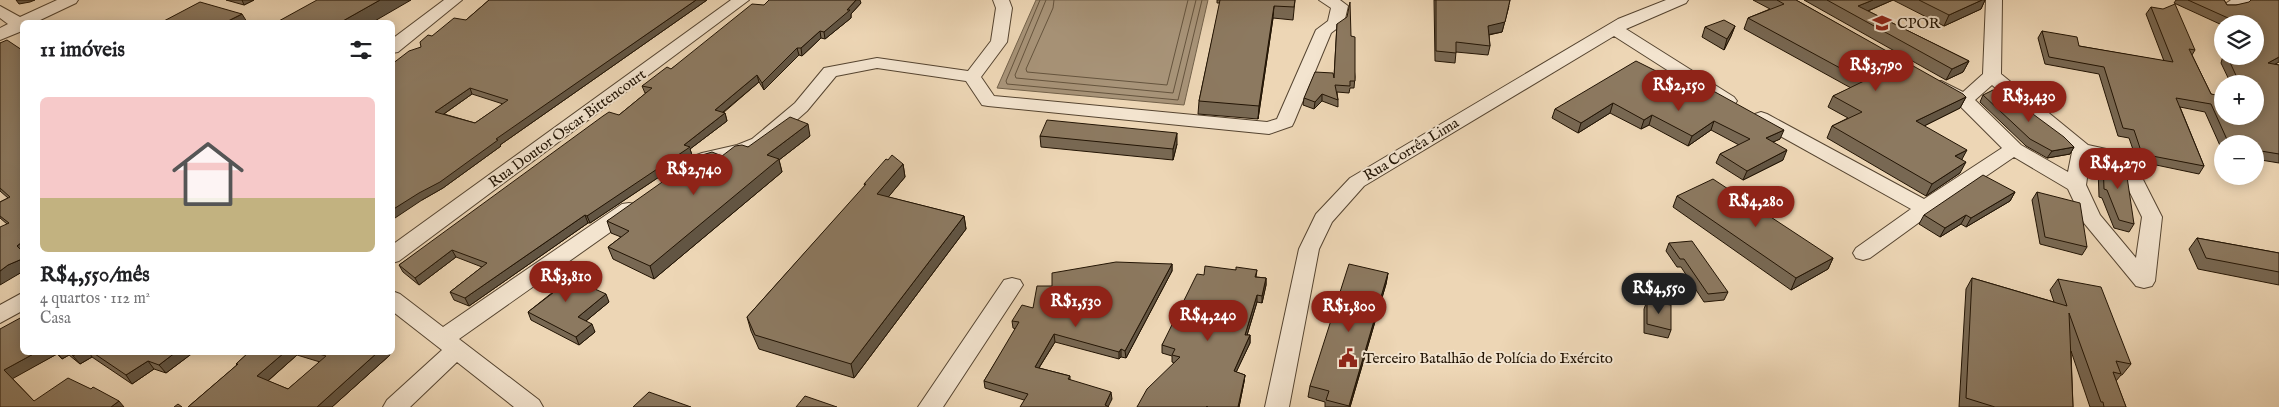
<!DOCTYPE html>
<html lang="pt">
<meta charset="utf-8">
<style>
:root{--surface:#fff;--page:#f6f6f6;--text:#202124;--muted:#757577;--line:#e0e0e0;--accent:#8f2418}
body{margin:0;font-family:"IM FELL English",serif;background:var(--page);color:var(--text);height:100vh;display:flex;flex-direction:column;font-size:19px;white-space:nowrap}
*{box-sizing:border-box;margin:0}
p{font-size:16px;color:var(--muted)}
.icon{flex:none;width:28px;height:28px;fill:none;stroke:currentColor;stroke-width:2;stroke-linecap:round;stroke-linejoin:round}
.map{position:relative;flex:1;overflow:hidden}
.drawer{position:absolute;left:20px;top:20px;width:375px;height:335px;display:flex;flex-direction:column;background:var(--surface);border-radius:8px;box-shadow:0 2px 12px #0003}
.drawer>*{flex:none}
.controls{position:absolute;left:2214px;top:15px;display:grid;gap:10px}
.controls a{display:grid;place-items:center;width:50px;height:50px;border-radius:50%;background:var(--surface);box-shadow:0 2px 12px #0003;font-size:25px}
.price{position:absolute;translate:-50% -42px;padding:0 11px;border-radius:18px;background:var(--accent);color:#fff;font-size:16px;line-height:32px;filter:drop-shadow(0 1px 2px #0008)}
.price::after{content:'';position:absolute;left:50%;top:30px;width:15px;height:11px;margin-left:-8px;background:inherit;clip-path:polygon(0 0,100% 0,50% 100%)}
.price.selected{background:#222;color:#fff}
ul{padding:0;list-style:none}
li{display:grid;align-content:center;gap:10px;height:265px;padding:0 20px}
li+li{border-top:1px solid var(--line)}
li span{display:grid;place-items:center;height:155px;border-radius:8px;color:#555}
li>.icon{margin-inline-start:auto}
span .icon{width:90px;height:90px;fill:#fffc;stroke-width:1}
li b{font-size:21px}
h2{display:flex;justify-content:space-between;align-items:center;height:60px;padding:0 20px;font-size:21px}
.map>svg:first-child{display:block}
.water{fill:#a89479;stroke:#72614a}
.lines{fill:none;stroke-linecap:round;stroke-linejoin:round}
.shore{stroke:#65543e;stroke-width:1}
.minor-casing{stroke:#554430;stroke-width:2}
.minor{fill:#f3e4cf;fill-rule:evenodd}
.wall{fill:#786853;stroke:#221404;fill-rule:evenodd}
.shaded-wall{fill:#625543;stroke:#221404}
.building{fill:#8c7960;stroke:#221404;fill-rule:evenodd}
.labels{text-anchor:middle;stroke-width:4;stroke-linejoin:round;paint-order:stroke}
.poi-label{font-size:15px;fill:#221404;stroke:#f3e4cf;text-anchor:start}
.street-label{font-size:15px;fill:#221404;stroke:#f3e4cf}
</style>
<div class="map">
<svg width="2279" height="407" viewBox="0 0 2279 407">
<rect width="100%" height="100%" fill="#edd6b5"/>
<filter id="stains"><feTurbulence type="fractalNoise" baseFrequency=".004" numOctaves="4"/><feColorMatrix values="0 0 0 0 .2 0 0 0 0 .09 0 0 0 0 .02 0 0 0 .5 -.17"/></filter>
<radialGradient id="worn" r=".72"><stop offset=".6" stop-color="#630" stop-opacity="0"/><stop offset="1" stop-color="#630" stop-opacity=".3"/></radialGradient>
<!-- water -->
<path class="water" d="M1036,0H1208L1184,105L997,88Z"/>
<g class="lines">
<!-- shore -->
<path class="shore" d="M1040,0L1006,81L1007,84L1178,100L1202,0
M1046,0L1015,75L1016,78L1173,93L1196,0
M1054,0L1053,8L1026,69L1027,72L1167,85L1188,0"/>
<!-- minor casing -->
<g class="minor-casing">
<path id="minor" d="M57,0H78L76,3L36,22H22V31L0,40V28L8,24L0,18V6L20,17Z
M444,0H462L398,52L392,53V39Z
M731,0H749L399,261L392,263V245Z
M993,0H1009L1012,8L1007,42L981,77L994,96L1267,122L1277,119L1316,30L1328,21L1331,8L1319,0H1340L1348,6L1344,23L1331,33L1294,122L1292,126L1269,134L988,106L982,105L966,81L877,68L836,76L807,111L766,147L749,154L693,169L686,167L683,163L686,159L702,153L737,145L752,139L795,103L824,68L877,58L968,71L991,41L996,8Z
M1666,0H1688L1686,3L1626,29L1734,97L1737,101L1734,105H1722L1614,36L1364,186L1332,222L1319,249L1289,407H1265L1299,249L1316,214L1350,178L1618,19Z
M1986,0H2002L2001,74L2088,145L2129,154L2132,158L2162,217L2155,281L2152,286L2144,288L2136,286L2084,223L2068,189L2014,157L1932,213L1870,258L1863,260L1856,258L1853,253L1856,248L1911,209L1755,122L1752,118L1755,114L1761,112L1767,114L1924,199L2002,148L1958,104L1935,90L1932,86L1935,82L1941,81L1963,92L1983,74ZM1992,85L2072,152L2068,172L2021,145L1975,100ZM2090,157L2115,162L2142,217L2136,258L2100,215L2086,185Z
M2231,0H2252C2246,8 2233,13 2223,10L2221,7Z
M629,203L636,204L639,209L636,214L459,339L539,400L543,407H514L457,362L410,407H383L387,400L442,350L392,311V291L400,294L443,327L622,204Z
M1012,278L1020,280L1023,285L943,407H918L1004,280Z
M22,293V311L0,323V305Z"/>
</g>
<!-- minor -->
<use href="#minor" class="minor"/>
</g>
<!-- wall -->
<path class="wall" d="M226,0H254L244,5Z
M489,0H707L500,145L501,146L443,188L422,200L421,47L466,20ZM472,94L503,104L475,123L444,114Z
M1217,0H1295L1293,20L1273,18L1258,119L1198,114L1199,101L1220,3H1217Z
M1434,0H1510L1502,32L1489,35L1490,46L1488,55L1456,52L1455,63L1435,61Z
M1753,0H1796L1966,97L1960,108L1924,126L1962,159L1960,173L1926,196L1827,138L1832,126L1848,118L1828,107L1833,96L1851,88L1744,29L1748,18L1770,9Z
M1804,0H1985L1981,9L1944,26L1893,0L1868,11L1969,61L1963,72L1946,80Z
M2176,0H2224L2227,5H2236L2279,0V62L2274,64L2279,65V163L2255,159V144H2222V150L2205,112L2180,107L2204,166L2199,174L2137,161L2129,138L2118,136L2099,74L2045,64L2038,38L2042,31L2079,46L2164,61L2146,14L2151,7L2195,50L2192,55L2211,94L2255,116V84H2231L2221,63L2223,56H2255V24H2222V25L2174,3Z
M861,3L851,14V18L825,39L821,38L802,56L799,55L764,90L759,82L723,113H725L727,121L690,149L692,155L590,223H588L469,306L454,300L450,292L482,267L456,257L419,285L403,272L399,265L619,115L646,93H645L642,86L671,69L764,5Z
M1337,24L1351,36L1355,77L1354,88H1350L1349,93L1337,92L1338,100V107L1322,101L1314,109L1303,105L1304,98L1334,77Z
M1735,26L1731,36L1724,50L1702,37L1705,27Z
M0,43L22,50V272L16,275L7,224L0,218V202L8,198L0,191Z
M1662,74L1659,83L1654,86L1683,101L1780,139L1773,142L1783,160L1743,180L1716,163L1720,154L1739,145L1711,130L1688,146L1649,125L1641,129L1610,113L1578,133L1552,118L1555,109Z
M1983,95L2074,147L2070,154L2047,158L2026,146L1980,102Z
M810,136L779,160L782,172L654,279L613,259L608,247L621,237L611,233L607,221L722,156L748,147Z
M1040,136L1177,144L1173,160L1041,147Z
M2103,160L2134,224L2129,232L2114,228L2102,198L2099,197L2098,167Z
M903,164L905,177L888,197L964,216L966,229L854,378L759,349L751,331L747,317L865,186L864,184Z
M2015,192L2010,201L1966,227L1961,224L1940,237L1919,224L1924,215Z
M2037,192L2087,247L2082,255L2040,244L2032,200Z
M1677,196L1833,258L1828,269L1791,290L1673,207Z
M2197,238L2279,253V285L2198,269L2189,249Z
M1669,243L1728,292L1724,300L1704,302L1681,267H1677L1666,251Z
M1172,264V271L1126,358L1121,357L1119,359L1055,342L1039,368L1070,376V380L1112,399L1024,400L985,388L984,381L1016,329L1013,328L1012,321L1033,308L1052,286Z
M1236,270H1257L1256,277L1266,278V285L1262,303L1257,302L1247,335H1250V343L1236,372L1245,375L1244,382L1239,407H1137L1174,363L1172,362V356L1162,353V345L1204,275Z
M1388,273L1386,284L1350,407H1325V402L1308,397L1310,386Z
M535,277L609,302L586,321L595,332L579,345L531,320L528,312L553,292L538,285Z
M1972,278L2054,302L2050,290L2058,279L2131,364L2122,375H2121L2116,381L2126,407H2090L2071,351L2073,407H1959L1966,289Z
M1647,301L1671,330L1668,338L1644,333V309Z
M22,352H194L166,373L154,369L132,384L92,357L80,364L69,355L62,359L57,354L12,378L34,401L0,407Z
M240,352H388L390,355L332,407H188L237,365L236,364L246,355ZM297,355L320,362L288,389L268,381Z"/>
<!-- shaded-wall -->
<path class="shaded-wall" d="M16,0H35L30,2L19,4Z
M242,0H254L244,5Z
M380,0H411L373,22H341Z
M696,0H707L500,145L501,146L443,188L422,200L392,220V210Z
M856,0H860L861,3L851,14V18L825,39L824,32L847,10Z
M1873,0H1893L1856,16L1858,6Z
M1982,0H1985L1981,9L1944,26L1949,15Z
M1274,6L1273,18L1258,119L1259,106Z
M1509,6L1502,32L1486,35L1488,26Z
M242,14L247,22H226Z
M1735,26L1731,36L1724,50L1727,39Z
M820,31L821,38L802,56L801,48Z
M797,48L799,55L764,90L762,83Z
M2279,57V62L2263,71L2268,63Z
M1969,61L1963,72L1946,80L1952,69Z
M1662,74L1659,83L1644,92L1647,83Z
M757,75L759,82L717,117L715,110Z
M470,88L472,94L438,118L435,112Z
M1322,94V101L1314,109L1315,102Z
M1966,97L1960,108L1910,133L1916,121Z
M1613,103L1610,113L1578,133L1581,123Z
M725,113L727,121L690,149L692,155L590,223L587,216L684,145Z
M1652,115L1649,125L1641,129L1644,120Z
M1714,121L1711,130L1688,146L1692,136Z
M808,124L810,136L779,160L782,172L654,279L650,266L767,155Z
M1784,130L1780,139L1762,147L1766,138Z
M1177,133V144L1173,160V149Z
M2074,147L2070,154L2047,158L2052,151Z
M1787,150L1783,160L1743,180L1747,171Z
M1967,150L1961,161L1955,156Z
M1966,162L1960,173L1926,196L1932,184Z
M903,164L905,177L880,207L877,194Z
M2015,192L2010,201L1966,227L1971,218Z
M585,215L588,223L469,306L465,298Z
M1966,215L1961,224L1940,237L1945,228Z
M964,216L966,229L854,378L851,364Z
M22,242V253L17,246Z
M452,250L456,257L419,285L415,278Z
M1833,258L1828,269L1791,290L1796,278Z
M22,259V272L0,285V271L8,265Z
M1172,264V271L1126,358L1125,351Z
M1388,273L1386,284L1350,407H1349Z
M1266,278V285L1262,303V296Z
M606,294L609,302L581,325L578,317Z
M1257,295V302L1245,342V335Z
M592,324L595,332L579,345L576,337Z
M1054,334L1055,342L1035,374V367Z
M1250,335V343L1233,379L1234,371Z
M1121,349V357L1119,359V352Z
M37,352H55L57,354L12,379L4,370Z
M57,352H67L69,355L62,359Z
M79,352H89L92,357L80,364L73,356Z
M176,352H194L166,373L159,365Z
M285,352H295L297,355L263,385L257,376Z
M378,352H388L390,355L332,407H317Z
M148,361L154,369L132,384L126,375Z
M1245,375L1244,382L1239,407H1238Z
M1111,392L1112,399L1108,407L1105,405Z
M119,401L124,407H111Z"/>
<!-- building -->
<path class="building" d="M317,0H380L341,22H277Z
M489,0H696L496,139L498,140L440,182L419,193L392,210V64L409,51L421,47L420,42L428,35L432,36L454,18L466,20ZM470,88L508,100L475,123L435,112Z
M769,0H856L847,10H850L824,32L820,31L801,48H797L762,83L757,75L715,110L725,113L684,145L690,147L587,216L585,215L465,298L450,292L487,263L452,250L415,278L399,265L603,116L609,112L619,115L652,88L642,86L667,67L671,69L752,4L764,5Z
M1220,0H1295L1294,7L1274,6L1259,106L1199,101Z
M1436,0H1510L1505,22L1488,26L1490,46L1456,42V53L1436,51Z
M1777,0H1796L1963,94L1966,97L1916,121L1967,150L1955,156L1966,162L1932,184L1832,126L1862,112L1833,96L1864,81L1748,18L1784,4Z
M1827,0H1873L1858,6L1969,61L1952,69Z
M1919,0H1982L1949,15Z
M2188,0H2224L2227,5H2236L2249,2L2251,0H2279V57L2268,63L2279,65V154L2255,150V144H2229L2211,104L2176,98L2204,166L2142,154L2134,130L2123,128L2104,67L2049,57L2042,31L2077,37L2079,46L2173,62L2151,7L2163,9L2175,4L2195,50L2189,49L2211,94L2222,96V116H2255V84H2240L2227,56H2255V24H2237V22Z
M200,2L242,14L226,22H162Z
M1350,2L1351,36L1355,37V81H1350V86L1335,85L1338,100L1322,94L1315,102L1304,98L1315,72L1333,73L1334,78L1337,24L1347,17Z
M1724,20L1735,26L1727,39L1705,27Z
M7,40L22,50V242L17,246L22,251V259L8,265L0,271V227L9,223L0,216V202L10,197L0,188V43Z
M1636,61L1662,74L1647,83L1683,101L1706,87L1784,130L1766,138L1787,150L1747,171L1720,154L1750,139L1714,121L1692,136L1652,115L1644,120L1613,103L1581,123L1555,109Z
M1993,90L2018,103L2064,137L2074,147L2052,151L2030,139L1983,95Z
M790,117L808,124L767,155L779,159L650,266L608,247L629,231L607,221L699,156L712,152L722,156L735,146L742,145L748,147Z
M1047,120L1177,133L1173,149L1040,136Z
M892,155L903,164L877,194L964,216L851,364L755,335L747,317L866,184H864L886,159L888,160Z
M2103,160L2123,165L2126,170L2134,224L2119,220L2107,190L2104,189Z
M1983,175L2015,192L1971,218L1966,215L1945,228L1924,215Z
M1713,179L1833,258L1796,278L1677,196Z
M2037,192L2080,203L2087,247L2045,237Z
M2197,238L2279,253V272L2206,258Z
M1692,241L1728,292L1708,294L1684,259H1680L1669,243Z
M1116,262L1172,264L1125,351L1121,349L1119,352L1054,334L1035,367L1070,376L1068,379L1111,392L1105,405L1109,407H1020L1028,394L984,381L1019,322L1012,321L1022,305L1033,308L1037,286H1052V273Z
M1349,264L1388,273L1349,406L1326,400L1329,391L1310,386Z
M1205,266L1236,270V267L1257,270L1255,277L1266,278L1262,296L1257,295L1245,335H1250L1234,371L1245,375L1238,407H1208L1207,406L1206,407H1137L1147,389L1180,357L1172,355L1175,349L1162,345L1197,274L1204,275Z
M548,268L606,294L578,317L592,324L576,337L528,312L558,289L535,277Z
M1972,278L2067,306L2058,279L2101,287L2131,364L2116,361L2121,374L2113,372L2126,407H2104L2103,402H2101L2069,313L2073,407H1995L1966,398Z
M1647,301L1671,305V330L1647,324Z
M22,317V352H37L4,370L34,401L68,378L91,389L93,387L119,401L111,407H0V329Z
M69,352H79L73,356Z
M92,352H176L159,365L148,361L126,375Z
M249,352H285L257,376L288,389L326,356L312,352H378L317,407H188L238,364H236Z
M649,392L691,407H633Z
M805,396L837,407H796Z
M178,404L182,407H174Z"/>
<!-- icons -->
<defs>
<g id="school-bare" transform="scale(1.5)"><path d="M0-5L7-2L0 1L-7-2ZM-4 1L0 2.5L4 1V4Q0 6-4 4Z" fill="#8f2418" stroke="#f3e4cf" stroke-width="2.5" paint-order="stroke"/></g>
<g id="civic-bare" transform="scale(1.5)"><path d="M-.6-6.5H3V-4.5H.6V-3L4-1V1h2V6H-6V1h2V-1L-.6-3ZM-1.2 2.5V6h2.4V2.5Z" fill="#8f2418" stroke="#f3e4cf" stroke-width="2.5" paint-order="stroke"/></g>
</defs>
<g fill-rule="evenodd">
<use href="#school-bare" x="1882" y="23"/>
<use href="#civic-bare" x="1348" y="358"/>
</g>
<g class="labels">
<!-- poi labels -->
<g class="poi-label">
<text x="1897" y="28">CPOR</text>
<text x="1363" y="363">Terceiro Batalhão de Polícia do Exército</text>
</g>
<!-- street labels -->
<g class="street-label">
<text transform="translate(567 128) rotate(-36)" y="5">Rua Doutor Oscar Bittencourt</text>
<text transform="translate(1411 149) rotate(-31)" y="5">Rua Corrêa Lima</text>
</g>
</g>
<rect width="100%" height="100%" filter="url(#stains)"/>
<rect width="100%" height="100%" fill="url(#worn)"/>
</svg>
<div class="controls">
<a><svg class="icon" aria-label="layers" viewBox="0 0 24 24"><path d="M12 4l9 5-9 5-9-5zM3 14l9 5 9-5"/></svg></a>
<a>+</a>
<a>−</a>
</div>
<b class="price" style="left:1876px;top:92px">R$3,790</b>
<b class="price" style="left:1679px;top:112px">R$2,150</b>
<b class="price" style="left:2029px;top:123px">R$3,430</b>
<b class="price" style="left:2118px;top:190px">R$4,270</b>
<b class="price" style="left:694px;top:196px">R$2,740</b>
<b class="price" style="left:1756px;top:228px">R$4,280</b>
<b class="price" style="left:566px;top:303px">R$3,810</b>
<b class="price selected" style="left:1659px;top:315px">R$4,550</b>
<b class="price" style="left:1076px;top:328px">R$1,530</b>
<b class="price" style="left:1349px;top:333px">R$1,800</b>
<b class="price" style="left:1208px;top:342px">R$4,240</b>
<section class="drawer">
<h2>11 imóveis<svg class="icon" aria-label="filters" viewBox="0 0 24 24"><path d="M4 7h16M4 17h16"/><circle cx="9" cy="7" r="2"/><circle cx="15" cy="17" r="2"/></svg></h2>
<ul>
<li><span style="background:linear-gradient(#f6c9c9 65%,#c2b280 0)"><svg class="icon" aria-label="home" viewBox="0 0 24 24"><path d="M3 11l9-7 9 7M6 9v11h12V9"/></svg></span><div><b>R$4,550/mês</b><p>4 quartos · 112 m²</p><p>Casa</p></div></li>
</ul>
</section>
</div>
